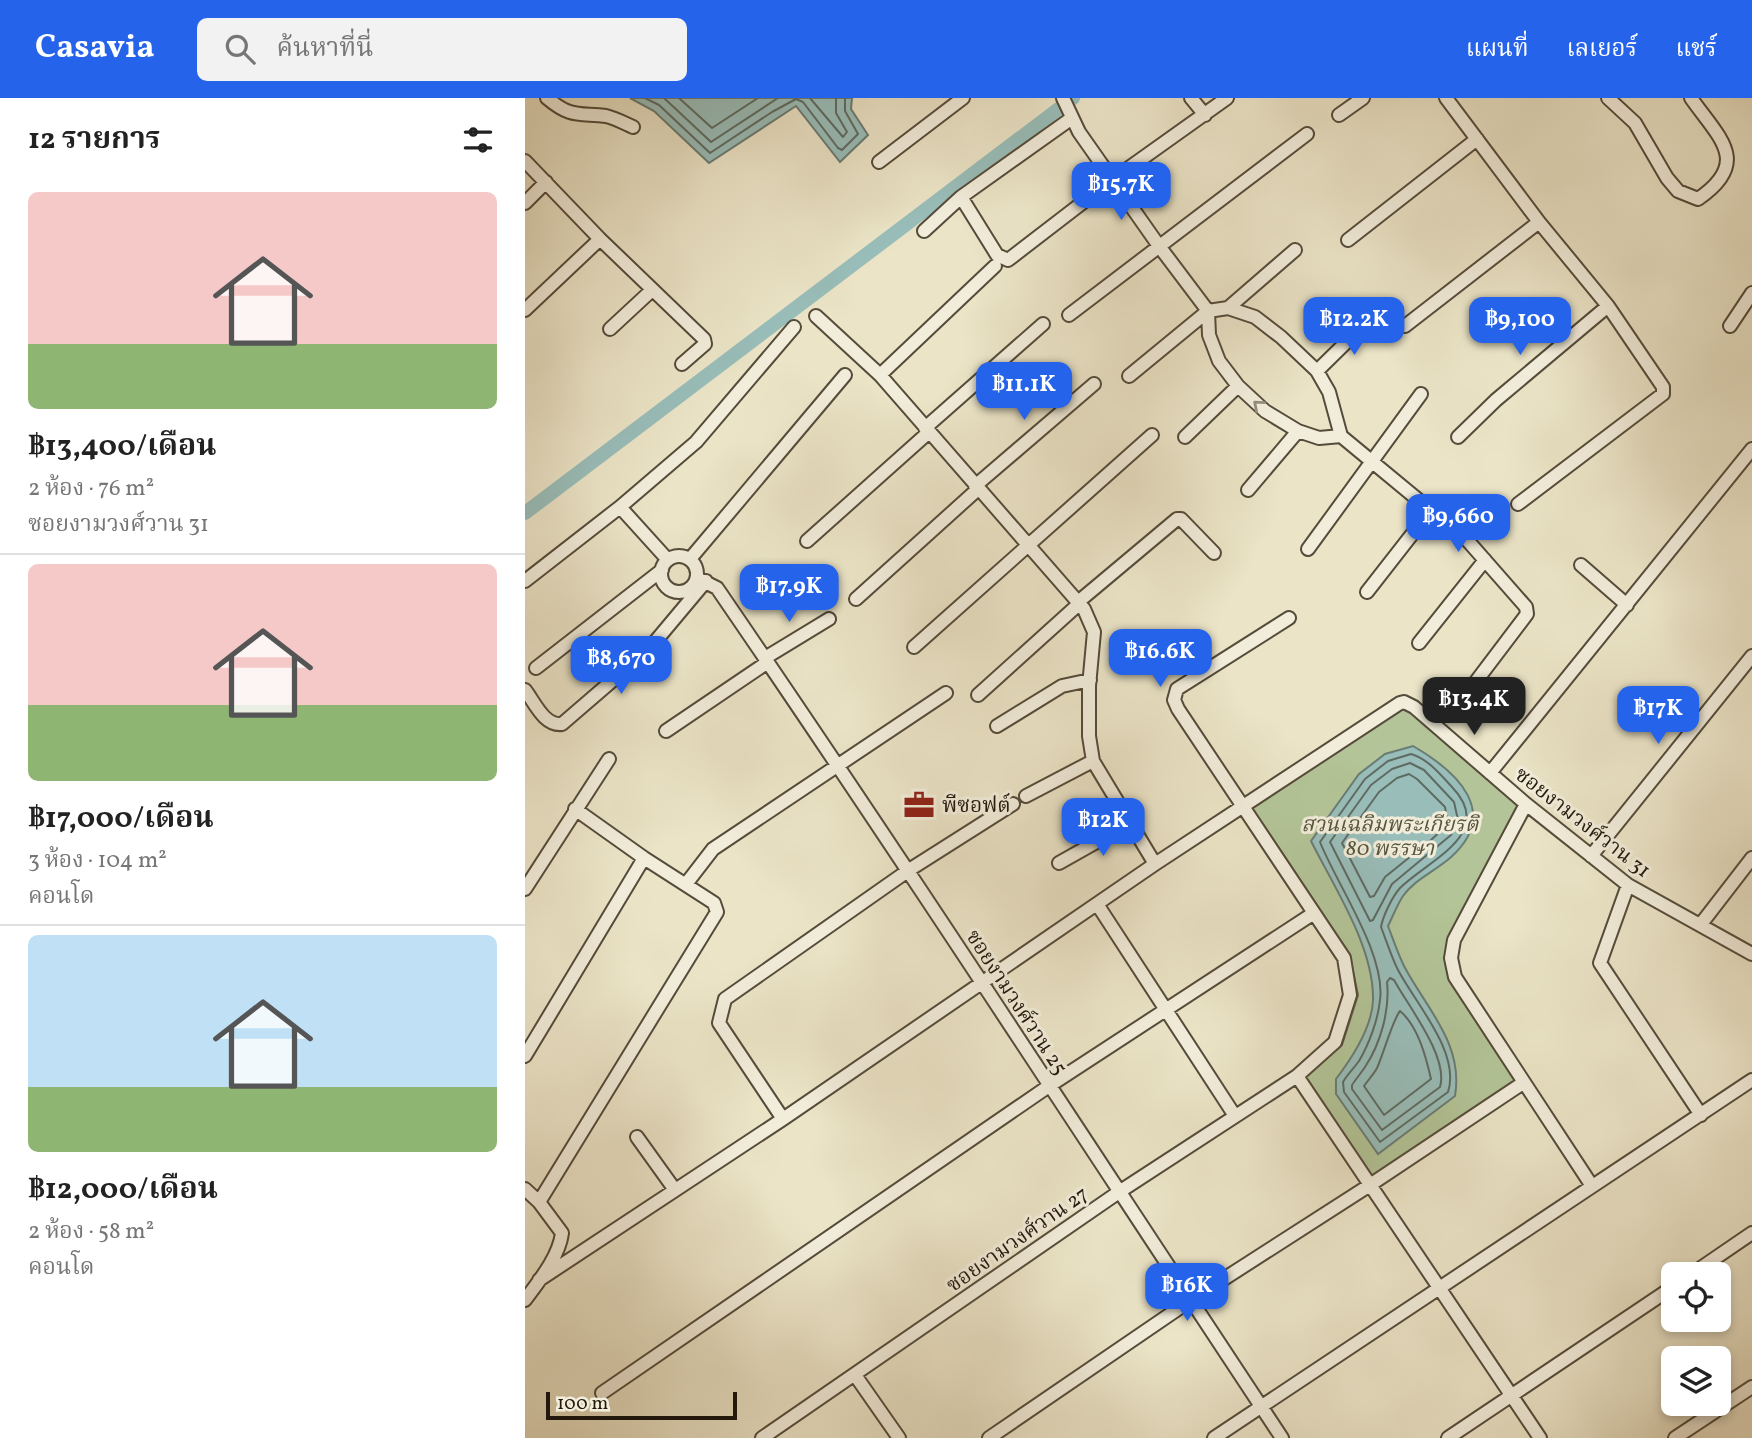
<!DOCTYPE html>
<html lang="th">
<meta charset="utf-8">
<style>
:root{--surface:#fff;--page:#f2f2f2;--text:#222;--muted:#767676;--line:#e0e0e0;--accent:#2563eb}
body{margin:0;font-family:Vollkorn,"Noto Serif Thai",serif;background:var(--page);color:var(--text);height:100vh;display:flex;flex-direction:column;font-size:26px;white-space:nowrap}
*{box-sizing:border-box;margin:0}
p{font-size:23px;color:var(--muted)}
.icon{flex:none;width:38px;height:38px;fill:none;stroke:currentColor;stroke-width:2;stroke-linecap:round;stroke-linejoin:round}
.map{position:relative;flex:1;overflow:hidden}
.sheet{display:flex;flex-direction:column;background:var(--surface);width:525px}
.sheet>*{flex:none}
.tools{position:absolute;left:1136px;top:1164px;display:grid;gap:14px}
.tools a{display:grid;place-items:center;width:70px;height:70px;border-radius:10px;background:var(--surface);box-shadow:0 4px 10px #0003;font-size:35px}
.scale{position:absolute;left:21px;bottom:18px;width:191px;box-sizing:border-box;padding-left:7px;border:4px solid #23180b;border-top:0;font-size:19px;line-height:24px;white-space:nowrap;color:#23180b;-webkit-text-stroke:5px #f2eddb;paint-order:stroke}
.price{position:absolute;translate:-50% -60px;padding:0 16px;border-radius:14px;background:var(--accent);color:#fff;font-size:23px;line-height:46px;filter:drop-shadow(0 2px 4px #0008)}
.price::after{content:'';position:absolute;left:50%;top:42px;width:21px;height:16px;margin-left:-10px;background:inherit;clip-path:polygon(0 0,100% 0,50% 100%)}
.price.selected{background:#222;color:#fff}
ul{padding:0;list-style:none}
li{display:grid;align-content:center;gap:14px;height:371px;padding:0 28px}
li+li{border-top:2px solid var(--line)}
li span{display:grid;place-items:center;height:217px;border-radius:10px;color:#555}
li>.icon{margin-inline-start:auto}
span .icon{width:126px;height:126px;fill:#fffc;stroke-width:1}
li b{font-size:30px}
h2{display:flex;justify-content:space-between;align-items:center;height:84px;padding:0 28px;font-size:30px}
header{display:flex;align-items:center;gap:42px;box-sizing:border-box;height:98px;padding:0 35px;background:var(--accent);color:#fff}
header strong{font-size:33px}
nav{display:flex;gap:38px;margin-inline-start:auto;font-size:24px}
.search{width:490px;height:63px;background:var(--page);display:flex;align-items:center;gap:18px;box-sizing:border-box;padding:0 24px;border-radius:10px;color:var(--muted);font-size:26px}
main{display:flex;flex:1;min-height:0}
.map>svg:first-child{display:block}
.green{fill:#b3c598;stroke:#6b6e52;stroke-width:2}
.water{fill:#99beba;stroke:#6a7c74;stroke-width:2}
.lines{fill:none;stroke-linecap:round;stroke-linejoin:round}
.shore{stroke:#5e6b62;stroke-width:2}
.canal{stroke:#99beba;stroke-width:14}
.minor-casing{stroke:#554b3a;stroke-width:16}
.minor{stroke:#f2eddb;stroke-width:12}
.oneway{stroke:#958d7d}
.labels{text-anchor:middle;stroke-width:6;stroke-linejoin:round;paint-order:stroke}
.poi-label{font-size:21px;fill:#23180b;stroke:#f2eddb;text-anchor:start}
.street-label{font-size:21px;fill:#23180b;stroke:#f2eddb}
.park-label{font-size:21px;font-style:italic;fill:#55553c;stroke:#f2eddb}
</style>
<header>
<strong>Casavia</strong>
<div class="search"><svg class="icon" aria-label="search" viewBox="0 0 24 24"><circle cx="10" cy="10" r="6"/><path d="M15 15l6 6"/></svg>ค้นหาที่นี่</div>
<nav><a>แผนที่</a><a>เลเยอร์</a><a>แชร์</a></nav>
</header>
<main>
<section class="sheet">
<h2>12 รายการ<svg class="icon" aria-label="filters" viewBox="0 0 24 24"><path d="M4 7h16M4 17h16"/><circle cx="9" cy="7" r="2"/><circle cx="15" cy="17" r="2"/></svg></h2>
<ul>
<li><span style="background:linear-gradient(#f6c9c9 70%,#8fb573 0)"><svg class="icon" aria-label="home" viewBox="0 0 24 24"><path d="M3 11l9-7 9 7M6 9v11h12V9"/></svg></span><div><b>฿13,400/เดือน</b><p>2 ห้อง · 76 m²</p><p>ซอยงามวงศ์วาน 31</p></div></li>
<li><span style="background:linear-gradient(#f6c9c9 65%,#8fb573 0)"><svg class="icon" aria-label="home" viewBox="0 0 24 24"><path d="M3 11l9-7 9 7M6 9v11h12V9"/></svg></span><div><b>฿17,000/เดือน</b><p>3 ห้อง · 104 m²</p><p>คอนโด</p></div></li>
<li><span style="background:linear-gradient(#bfe0f5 70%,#8fb573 0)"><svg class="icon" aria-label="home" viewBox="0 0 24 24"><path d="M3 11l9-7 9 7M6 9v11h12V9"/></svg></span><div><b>฿12,000/เดือน</b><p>2 ห้อง · 58 m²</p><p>คอนโด</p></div></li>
</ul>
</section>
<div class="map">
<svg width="1227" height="1340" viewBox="0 0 1227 1340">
<rect width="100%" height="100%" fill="#ebe4c7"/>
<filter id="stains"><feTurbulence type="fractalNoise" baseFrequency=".00286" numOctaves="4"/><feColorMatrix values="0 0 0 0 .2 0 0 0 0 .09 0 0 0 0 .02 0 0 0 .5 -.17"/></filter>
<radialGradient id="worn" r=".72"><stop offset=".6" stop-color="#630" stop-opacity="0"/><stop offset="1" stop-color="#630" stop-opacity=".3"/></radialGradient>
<!-- green -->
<path class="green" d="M880,606L996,707L922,859L994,984L840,1085L772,982L817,947L833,897L825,859L726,711Z"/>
<!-- water -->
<path class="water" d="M105,0H327L326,11L343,37L315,64L271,8L184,65L129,13Z
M888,648C933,674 976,715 925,760C910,773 889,782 878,798C872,807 868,818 863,828C868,841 873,856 879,868C901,910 939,946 930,998L853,1056L811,996V981C827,960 849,926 848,898C847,846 809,789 786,743L834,676L860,656Z"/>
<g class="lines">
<!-- shore -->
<path class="shore" d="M120,0L134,7L185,55L247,14L271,1L278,4L313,50L317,52L333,36L320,13V0
M139,0L186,44L253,0
M154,0L187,30L233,0
M285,0L318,39L322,34L311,15V0
M886,656C903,661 915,676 927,689C972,736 903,762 875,790C867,799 858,818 856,829C861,842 866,857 872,870C889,904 936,954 923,994L855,1044L819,994L818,984C822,977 829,970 834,963C844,946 853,922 855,902C861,856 812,787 795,744L840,681L863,663Z
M885,665L899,672L929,704L933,722L926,737L867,786L848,822L845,823L805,744L846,687L867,671Z
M884,676L892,681L920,709L922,721L918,731L906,742L860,779L849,798L845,799L817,745L854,694L872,680Z
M865,880L869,882C883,908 924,959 915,989L857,1032L827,991V987C831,981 836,975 840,969C856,945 865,911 862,884Z
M875,913C893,928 901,959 906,981L859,1017L839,988C843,982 849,976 852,970C858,957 868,921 875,913Z"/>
<!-- canal -->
<path class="canal" d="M0,415L548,0"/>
<!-- minor casing -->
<g class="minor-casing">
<path id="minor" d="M22,0C46,20 52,15 81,18C90,20 99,25 108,29
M538,0L554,34L634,148L683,213L684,237L694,263L713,288L740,313L773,333L794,340L816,338
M666,0L680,17
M921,0L1014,124L1083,208L1138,289V296L993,406
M1083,0L1110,25L1142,80L1153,93L1173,101C1227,64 1194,40 1166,0
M814,17L838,0
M0,63L75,141L179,241L180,246L157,266
M354,64L438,0
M436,99L472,157L483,162L587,82L702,0
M0,105L21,84
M399,133L436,99L547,20
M823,142L952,41
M703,210L770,152
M0,212L75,141
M683,213L703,210L730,219L756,239L792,273L804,294L816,338L943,443L1001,509L1002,516L943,594
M544,217L782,36
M291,218L355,277L559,511L569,534L564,588V638L568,663L630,766
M880,228L1014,124
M1205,228L1227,195
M85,231L127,192
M792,273L844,222
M355,277L470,168
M604,278L683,213
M400,330L518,226
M660,339L713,288
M933,339L971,302L1083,208
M450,388L569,286
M723,392L773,333
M95,409L171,344L269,229
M282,443L404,334
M783,451L896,296
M136 476a18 18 0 1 1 36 0a18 18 0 1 1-36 0Z
M165,461L320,277
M1056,467L1102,507
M172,480L192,490C384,770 569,1056 757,1340
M0,483L95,409L143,462
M842,494L906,412
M331,501L453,391
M553,504L652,421H656L689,455
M894,545L960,462
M389,549L627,337
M240,560L304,521
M11,570L137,472
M0,592C10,605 19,628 37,626L124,551L181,483
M453,597L555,505
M472,628L537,588L565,582
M141,633L243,564
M965,675L1227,351
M501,698L568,663
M1001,706L929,842L926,860L930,879L1067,1088
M1066,758L1227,558
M534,765L605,725
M161,786L188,751L421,595
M1103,787L1075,865L1176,1017
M0,791L84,661
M572,806L710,1018
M1176,826L1227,760
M0,958L119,760
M772,978L1015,1340
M258,1021L194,925L200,901L384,772L488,706
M112,1039L150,1092
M0,1091L14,1104L37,1135C34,1159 14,1183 0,1202
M14,1104L192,814L189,805L119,760L50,711
M1167,1176L1227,1135
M14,1182L258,1021L630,766L875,605L879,604L889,609L1001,706L1103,787L1227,856
M330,1277L374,1340
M77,1295L524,988L789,815
M237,1340L594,1094L772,978L810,944L825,897L819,860L653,611L649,602L652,591L764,520
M464,1340L666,1202L845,1087L998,985
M689,1340L1227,982
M923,1340L1148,1189
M1150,1340L1227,1289"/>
</g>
<!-- minor -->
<use href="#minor" class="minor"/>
</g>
<!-- one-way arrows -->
<defs><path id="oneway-chevron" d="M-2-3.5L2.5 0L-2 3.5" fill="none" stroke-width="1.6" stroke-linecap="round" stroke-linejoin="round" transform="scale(1.75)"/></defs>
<use class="oneway" href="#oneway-chevron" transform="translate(733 307) rotate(-139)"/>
<!-- icons -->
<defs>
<g id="office-bare" transform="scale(2.415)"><path d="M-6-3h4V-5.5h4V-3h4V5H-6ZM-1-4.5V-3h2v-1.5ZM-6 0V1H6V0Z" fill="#8f2418" stroke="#f2eddb" stroke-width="2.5" paint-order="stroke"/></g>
</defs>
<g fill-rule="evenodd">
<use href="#office-bare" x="394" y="707"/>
</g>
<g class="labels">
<!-- poi labels -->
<g class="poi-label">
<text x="417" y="714">พีซอฟต์</text>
</g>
<!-- street labels -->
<g class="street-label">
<text transform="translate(1058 724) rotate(38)" y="7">ซอยงามวงศ์วาน 31</text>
<text transform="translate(492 904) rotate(57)" y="7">ซอยงามวงศ์วาน 25</text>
<text transform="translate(492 1141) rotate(-35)" y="7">ซอยงามวงศ์วาน 27</text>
</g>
<!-- park labels -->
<g class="park-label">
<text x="865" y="733">สวนเฉลิมพระเกียรติ<tspan x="865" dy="24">80 พรรษา</tspan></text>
</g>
</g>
<rect width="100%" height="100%" filter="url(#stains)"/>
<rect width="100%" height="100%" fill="url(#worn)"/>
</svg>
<div class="tools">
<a><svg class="icon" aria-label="locate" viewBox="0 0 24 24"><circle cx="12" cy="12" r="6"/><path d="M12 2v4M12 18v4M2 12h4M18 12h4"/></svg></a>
<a><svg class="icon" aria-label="layers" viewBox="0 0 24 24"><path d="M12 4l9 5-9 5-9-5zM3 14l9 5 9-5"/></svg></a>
</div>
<div class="scale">100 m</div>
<b class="price" style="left:596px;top:124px">฿15.7K</b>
<b class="price" style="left:829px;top:259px">฿12.2K</b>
<b class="price" style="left:995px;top:259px">฿9,100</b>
<b class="price" style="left:499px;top:324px">฿11.1K</b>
<b class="price" style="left:933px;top:456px">฿9,660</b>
<b class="price" style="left:264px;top:526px">฿17.9K</b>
<b class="price" style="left:635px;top:591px">฿16.6K</b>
<b class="price" style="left:96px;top:598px">฿8,670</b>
<b class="price selected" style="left:949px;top:639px">฿13.4K</b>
<b class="price" style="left:1133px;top:648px">฿17K</b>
<b class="price" style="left:578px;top:760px">฿12K</b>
<b class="price" style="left:662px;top:1225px">฿16K</b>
</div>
</main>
